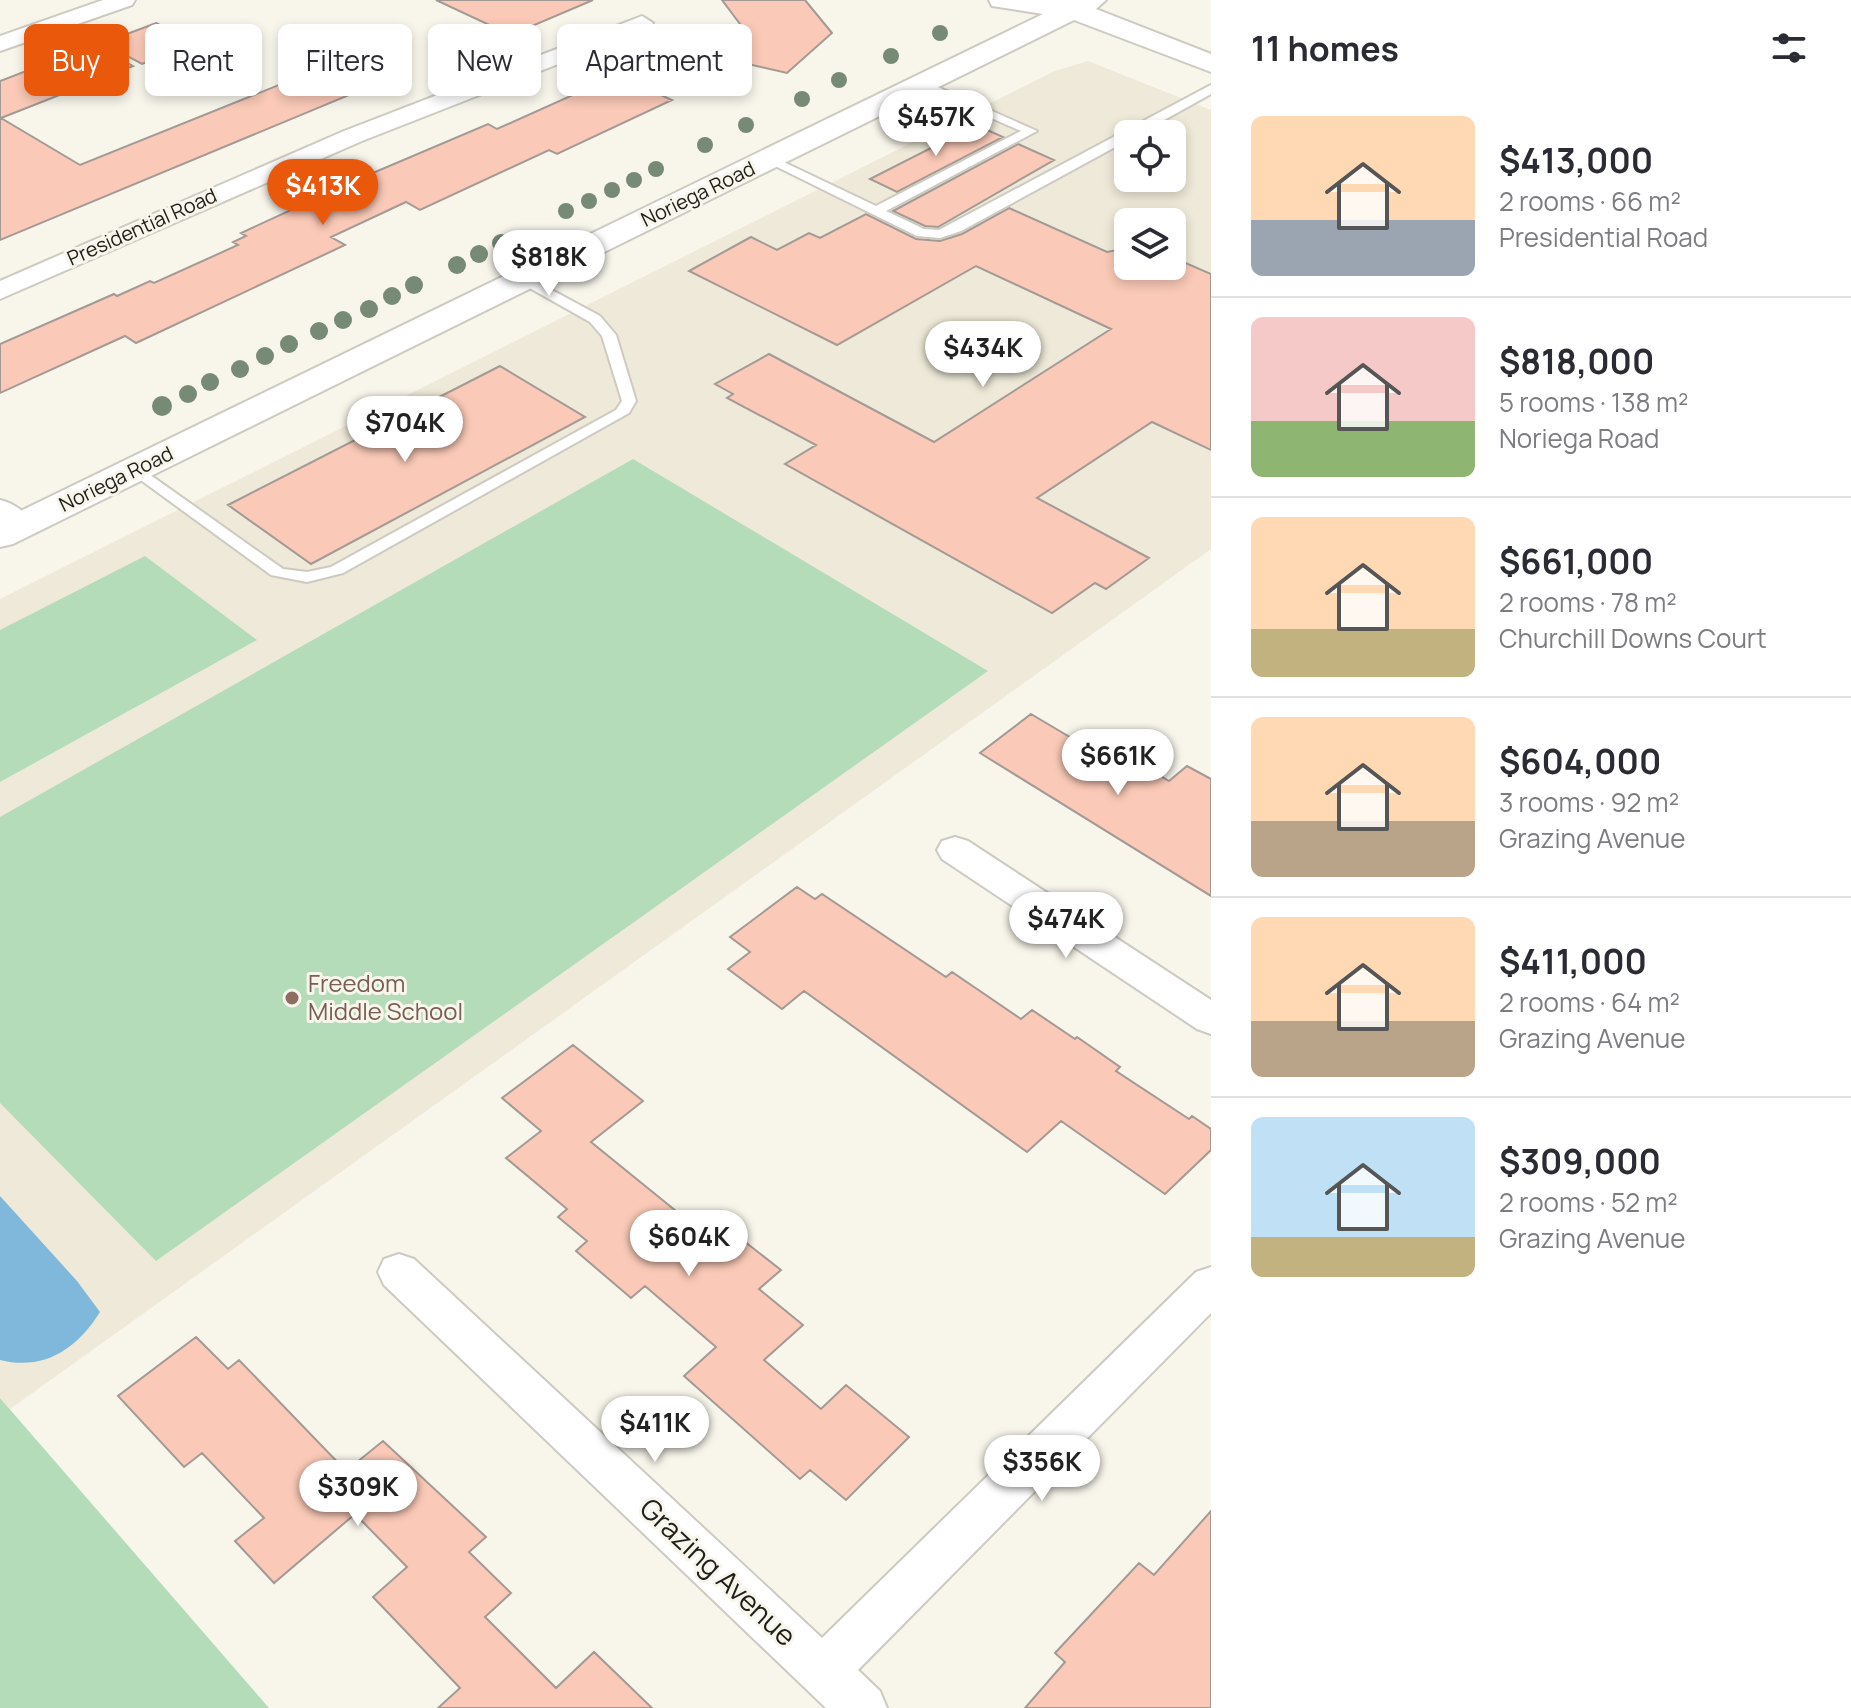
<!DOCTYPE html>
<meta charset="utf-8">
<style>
:root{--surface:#fff;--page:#f2f2f3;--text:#2b2b33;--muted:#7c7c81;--line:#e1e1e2;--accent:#ea580c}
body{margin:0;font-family:Manrope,sans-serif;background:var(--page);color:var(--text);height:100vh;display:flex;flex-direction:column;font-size:30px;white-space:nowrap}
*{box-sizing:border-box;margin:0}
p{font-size:26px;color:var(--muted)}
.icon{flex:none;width:44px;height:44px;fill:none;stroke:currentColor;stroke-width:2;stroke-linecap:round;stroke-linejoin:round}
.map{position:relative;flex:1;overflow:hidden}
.sheet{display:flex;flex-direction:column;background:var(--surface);width:640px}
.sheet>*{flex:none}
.guide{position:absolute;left:24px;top:24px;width:760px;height:72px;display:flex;gap:16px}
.fabs{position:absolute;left:1114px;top:120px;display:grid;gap:16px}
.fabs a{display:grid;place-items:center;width:72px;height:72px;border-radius:12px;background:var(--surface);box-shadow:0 4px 12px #0003;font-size:40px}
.price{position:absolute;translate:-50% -68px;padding:0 18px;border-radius:28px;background:#fff;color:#222;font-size:26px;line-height:52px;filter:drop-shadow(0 2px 4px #0008)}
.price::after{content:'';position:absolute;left:50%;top:48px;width:24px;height:18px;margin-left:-12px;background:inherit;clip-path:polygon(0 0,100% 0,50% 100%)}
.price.active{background:var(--accent);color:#fff}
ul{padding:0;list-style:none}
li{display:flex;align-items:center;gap:24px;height:200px;padding:0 40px}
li+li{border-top:2px solid var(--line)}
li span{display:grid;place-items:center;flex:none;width:224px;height:160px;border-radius:12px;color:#555}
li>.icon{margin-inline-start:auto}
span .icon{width:96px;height:96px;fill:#fffc;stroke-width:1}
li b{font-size:34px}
h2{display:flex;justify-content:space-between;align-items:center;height:96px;padding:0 40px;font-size:34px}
.pill{padding:0 28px;border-radius:12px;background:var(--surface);box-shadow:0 4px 12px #0003;font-size:28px;line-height:72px}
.pill.active{background:var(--accent);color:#fff}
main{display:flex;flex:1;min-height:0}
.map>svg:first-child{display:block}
.built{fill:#eee9d8;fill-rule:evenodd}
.green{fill:#b4dcb9}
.water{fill:#80b8dc}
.building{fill:#fac9b7;stroke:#a39995;stroke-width:2}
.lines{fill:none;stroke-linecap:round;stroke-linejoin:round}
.lane-casing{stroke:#cdcac1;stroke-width:4}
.street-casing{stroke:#cdcac1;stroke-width:4}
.secondary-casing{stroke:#cdcac1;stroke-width:4}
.lane{fill:#fff;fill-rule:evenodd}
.street{fill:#fff;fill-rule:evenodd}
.secondary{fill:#fff;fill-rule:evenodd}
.tree{fill:#778a76}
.education-dot{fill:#8d6e63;stroke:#f8f5eb;stroke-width:3}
.labels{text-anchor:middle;stroke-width:6;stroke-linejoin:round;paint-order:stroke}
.far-street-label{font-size:20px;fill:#1f1e1b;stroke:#f8f5eb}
.education-label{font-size:24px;fill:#785e54;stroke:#f8f5eb;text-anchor:start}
.near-street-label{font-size:28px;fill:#1f1e1b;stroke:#f8f5eb}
</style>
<main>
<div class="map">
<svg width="1211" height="1708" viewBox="0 0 1211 1708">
<rect width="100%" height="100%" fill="#f8f5eb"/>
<!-- built -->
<path class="built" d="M1088,61L1211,110V549L10,1409L0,1398V599L1055,71ZM1128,134H1172V178H1128ZM1128,222H1172V266H1128Z"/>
<!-- green -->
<path class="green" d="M633,459L988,671L156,1261L0,1103V817Z
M145,556L257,640L0,782V630Z
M0,1398L269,1708H0Z"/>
<!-- water -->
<path class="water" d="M0,1196L77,1281L100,1312C77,1349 44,1371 0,1360Z"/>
<!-- building -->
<path class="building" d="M436,0H593L511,35Z
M722,0H805L832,33L787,73L709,55L749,36Z
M156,23L195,43L142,64L103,43Z
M94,45L133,66L1,118L80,165L336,62L378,83L0,240V81Z
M617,75L672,100L557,154L549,150L420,210L406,202L331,237L345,245L136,343L125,336L0,393V344L114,294L117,296L150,281L154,283L238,245L233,242L246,236L241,233L354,181L488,124L497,129Z
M976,125L1003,137L897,192L870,179Z
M1018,144L1054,160L938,227L925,226L893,211Z
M1009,208L1107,252L1128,248V266H1172V257L1211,274V450L1152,422L1037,498L1149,558L1106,589L1095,583L1052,613L785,464L816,445L727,398L733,394L715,384L769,354L934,442L1111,329L976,266L837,345L689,271L751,237L777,250L809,233L820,238L866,214L916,239L940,241L962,234Z
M500,366L585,417L311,564L228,505Z
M1031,714L1132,774L1142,765L1169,781L1187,766L1211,779V896L980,753Z
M797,887L815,899L822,894L946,977L952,972L1021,1019L1032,1010L1075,1039L1077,1037L1120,1067L1116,1071L1189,1119L1192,1116L1211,1129V1150L1165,1194L1061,1121L1027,1152L804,991L782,1009L728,969L750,952L730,937Z
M573,1045L643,1101L591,1142L729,1254L744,1241L781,1270L759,1289L803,1325L764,1360L821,1409L846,1385L909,1437L846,1500L810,1470L800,1479L684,1376L716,1347L645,1286L631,1298L576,1251L587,1241L558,1217L567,1209L506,1158L541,1131L502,1098Z
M196,1337L228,1369L239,1360L346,1471L383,1441L486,1537L469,1552L511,1593L485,1617L556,1688L594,1652L652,1708H438L460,1688L373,1597L407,1567L355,1514L274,1583L235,1541L264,1518L202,1453L184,1467L118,1396Z
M1211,1511V1708H1025L1065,1662L1055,1653L1139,1563L1154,1575Z"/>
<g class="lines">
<!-- lane casing -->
<g class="lane-casing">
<path id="lane" d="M922,80L1037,131L886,211L924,229L939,230L1207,87L1211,85V94L1139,134H1128V140L961,231L940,238L917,236L763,160L773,157L876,206L1021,131L918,86V82Z
M524,275L600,316L616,335L636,401L629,413L343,573L307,582L271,575L127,470L134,466L139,467L283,569L307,572L331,567L616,410L622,401L602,336L590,322L519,282V276Z"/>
</g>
<!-- street casing -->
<g class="street-casing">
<path id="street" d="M103,0H135L132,5L0,51V36Z
M642,16L653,23L650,28L362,141L0,299V281L344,131Z
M0,500C14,503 28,514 36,526L32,533C18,536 11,533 0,524Z
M955,837L968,841L1211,1000V1034L1197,1029L942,859L937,850L942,841Z
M399,1254L414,1259L822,1638L1196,1272L1211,1267V1313L858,1670L880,1691L887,1708H826L384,1285L378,1272L384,1259Z"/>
</g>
<!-- secondary casing -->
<g class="secondary-casing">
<path id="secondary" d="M989,0H1106L1096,9L1211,54V72L1074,20L13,544L0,547V521L1043,14L992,6Z"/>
</g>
<!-- lane -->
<use href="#lane" class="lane"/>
<!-- street -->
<use href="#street" class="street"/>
<!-- secondary -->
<use href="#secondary" class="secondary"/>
</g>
<!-- trees -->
<g class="tree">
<circle cx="940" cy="33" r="8"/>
<circle cx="891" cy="56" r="8"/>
<circle cx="839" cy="80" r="8"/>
<circle cx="802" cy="99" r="8"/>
<circle cx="746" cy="125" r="8"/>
<circle cx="705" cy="145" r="8"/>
<circle cx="656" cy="169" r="8"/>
<circle cx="634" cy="180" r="8"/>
<circle cx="612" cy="190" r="8"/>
<circle cx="589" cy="201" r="8"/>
<circle cx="566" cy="211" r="8"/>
<circle cx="501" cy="243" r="9"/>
<circle cx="479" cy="254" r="9"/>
<circle cx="457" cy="265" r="9"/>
<circle cx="414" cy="285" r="9"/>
<circle cx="392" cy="296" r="9"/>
<circle cx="369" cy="309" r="9"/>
<circle cx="343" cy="320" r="9"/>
<circle cx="319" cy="331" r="9"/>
<circle cx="289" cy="344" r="9"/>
<circle cx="265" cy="356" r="9"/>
<circle cx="240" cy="369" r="9"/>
<circle cx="210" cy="382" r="9"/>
<circle cx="188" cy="394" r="9"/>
<circle cx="162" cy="406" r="10"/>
</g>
<!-- markers -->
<circle class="education-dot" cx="292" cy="998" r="8"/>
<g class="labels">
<!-- far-street labels -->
<g class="far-street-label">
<text transform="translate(698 194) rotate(-26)" y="7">Noriega Road</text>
<text transform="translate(142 227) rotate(-24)" y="7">Presidential Road</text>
<text transform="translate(116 479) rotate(-26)" y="7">Noriega Road</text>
</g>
<!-- education labels -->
<g class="education-label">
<text x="308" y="992">Freedom<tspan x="308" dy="28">Middle School</tspan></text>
</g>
<!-- near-street labels -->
<g class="near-street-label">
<text transform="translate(718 1572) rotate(43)" y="10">Grazing Avenue</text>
</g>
</g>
</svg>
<div class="fabs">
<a><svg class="icon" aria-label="locate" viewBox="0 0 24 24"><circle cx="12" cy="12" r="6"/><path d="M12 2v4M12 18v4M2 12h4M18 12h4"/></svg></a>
<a><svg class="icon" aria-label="layers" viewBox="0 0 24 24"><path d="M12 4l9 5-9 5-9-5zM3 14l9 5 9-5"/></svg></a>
</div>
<b class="price" style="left:936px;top:158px">$457K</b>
<b class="price active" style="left:323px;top:227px">$413K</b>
<b class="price" style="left:549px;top:298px">$818K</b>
<b class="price" style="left:983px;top:389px">$434K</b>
<b class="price" style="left:405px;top:464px">$704K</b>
<b class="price" style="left:1118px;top:797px">$661K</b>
<b class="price" style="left:1066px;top:960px">$474K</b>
<b class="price" style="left:689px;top:1278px">$604K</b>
<b class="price" style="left:655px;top:1464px">$411K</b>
<b class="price" style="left:1042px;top:1503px">$356K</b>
<b class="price" style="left:358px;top:1528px">$309K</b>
<div class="guide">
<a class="pill active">Buy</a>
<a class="pill">Rent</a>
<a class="pill">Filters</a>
<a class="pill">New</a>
<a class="pill">Apartment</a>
</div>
</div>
<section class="sheet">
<h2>11 homes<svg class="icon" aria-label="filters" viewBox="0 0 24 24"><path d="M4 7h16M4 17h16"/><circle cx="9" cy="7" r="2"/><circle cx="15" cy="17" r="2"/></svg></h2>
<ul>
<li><span style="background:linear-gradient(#ffd9b3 65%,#9aa5b1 0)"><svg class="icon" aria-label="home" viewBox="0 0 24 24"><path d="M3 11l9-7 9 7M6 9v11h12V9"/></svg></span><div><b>$413,000</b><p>2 rooms · 66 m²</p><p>Presidential Road</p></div></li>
<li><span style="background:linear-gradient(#f6c9c9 65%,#8fb573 0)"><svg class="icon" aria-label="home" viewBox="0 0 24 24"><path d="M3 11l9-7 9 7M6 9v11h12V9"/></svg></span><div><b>$818,000</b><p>5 rooms · 138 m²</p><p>Noriega Road</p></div></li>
<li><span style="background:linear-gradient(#ffd9b3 70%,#c2b280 0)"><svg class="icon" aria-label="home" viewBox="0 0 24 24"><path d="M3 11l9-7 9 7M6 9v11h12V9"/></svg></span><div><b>$661,000</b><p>2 rooms · 78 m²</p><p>Churchill Downs Court</p></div></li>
<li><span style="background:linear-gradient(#ffd9b3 65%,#b9a48a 0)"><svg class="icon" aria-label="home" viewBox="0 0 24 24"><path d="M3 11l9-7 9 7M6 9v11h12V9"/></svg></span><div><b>$604,000</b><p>3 rooms · 92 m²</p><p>Grazing Avenue</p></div></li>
<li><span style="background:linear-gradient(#ffd9b3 65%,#b9a48a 0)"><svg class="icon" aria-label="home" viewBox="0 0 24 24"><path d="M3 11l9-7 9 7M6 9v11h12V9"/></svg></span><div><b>$411,000</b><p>2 rooms · 64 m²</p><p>Grazing Avenue</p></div></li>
<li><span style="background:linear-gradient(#bfe0f5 75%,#c2b280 0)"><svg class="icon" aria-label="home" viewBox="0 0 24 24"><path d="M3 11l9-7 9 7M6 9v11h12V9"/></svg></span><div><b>$309,000</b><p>2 rooms · 52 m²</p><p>Grazing Avenue</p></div></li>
</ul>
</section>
</main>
